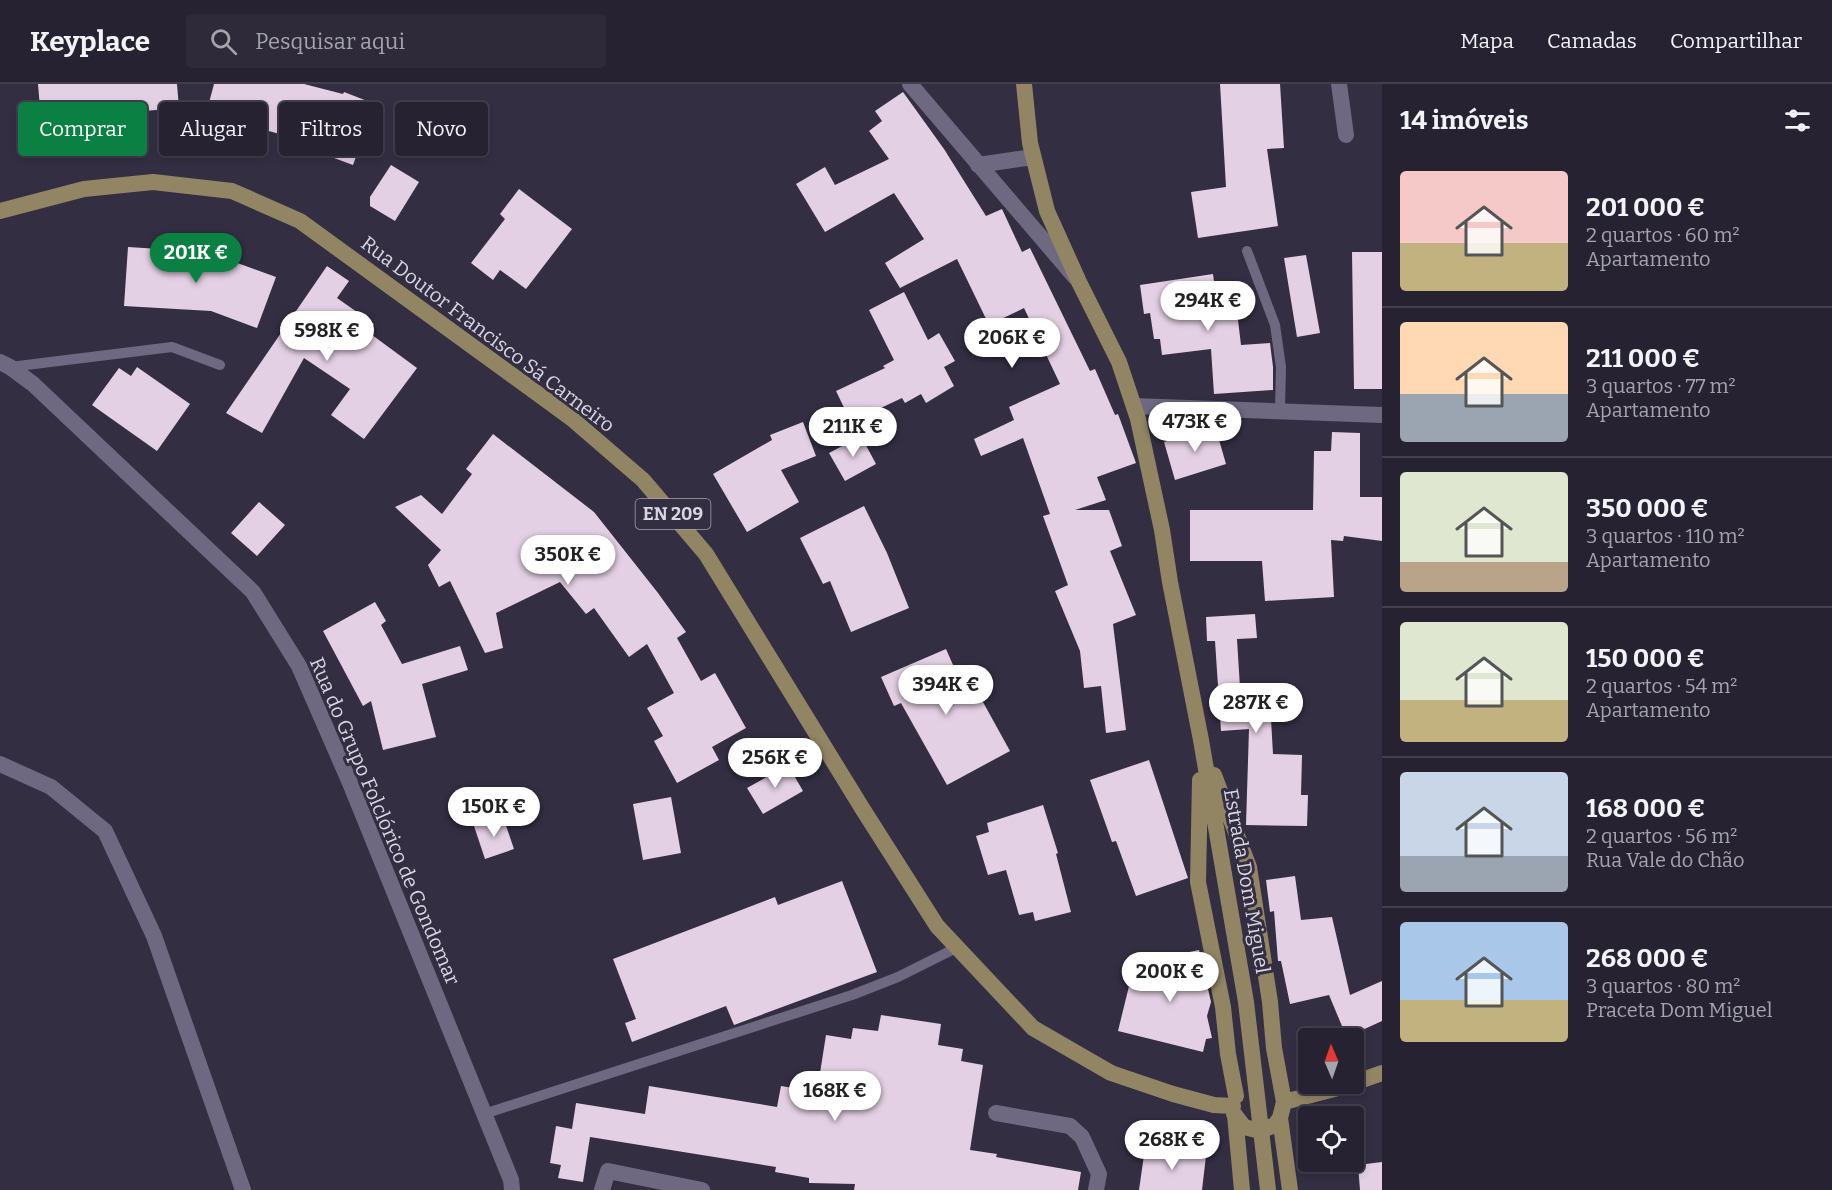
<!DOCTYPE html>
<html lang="pt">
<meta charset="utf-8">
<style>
:root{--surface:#262232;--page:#2e2a3a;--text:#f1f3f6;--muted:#a4a4ac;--line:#423f4d;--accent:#0b8043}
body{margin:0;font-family:Bitter,serif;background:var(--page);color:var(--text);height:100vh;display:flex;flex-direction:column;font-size:22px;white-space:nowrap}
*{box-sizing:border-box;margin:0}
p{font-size:20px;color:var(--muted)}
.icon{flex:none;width:33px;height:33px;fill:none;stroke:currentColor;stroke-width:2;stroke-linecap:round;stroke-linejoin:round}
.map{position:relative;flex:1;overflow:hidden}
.drawer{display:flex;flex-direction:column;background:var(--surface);width:450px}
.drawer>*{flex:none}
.banner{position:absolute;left:18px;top:18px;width:570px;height:54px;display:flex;gap:12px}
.needle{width:39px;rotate:358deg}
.tools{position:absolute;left:1298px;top:944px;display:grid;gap:12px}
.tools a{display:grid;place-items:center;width:66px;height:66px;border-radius:6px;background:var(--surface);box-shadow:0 3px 9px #0003,0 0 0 2px var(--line);font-size:30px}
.price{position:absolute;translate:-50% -51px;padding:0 14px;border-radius:21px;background:#fff;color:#222;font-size:20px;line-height:39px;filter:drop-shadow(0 2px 3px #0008)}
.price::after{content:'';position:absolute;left:50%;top:36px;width:18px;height:14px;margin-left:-9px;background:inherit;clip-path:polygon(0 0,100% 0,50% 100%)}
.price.on{background:var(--accent);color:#fff}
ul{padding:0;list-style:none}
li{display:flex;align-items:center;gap:18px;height:150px;padding:0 18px}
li+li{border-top:2px solid var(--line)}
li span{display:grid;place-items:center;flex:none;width:168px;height:120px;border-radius:6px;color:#555}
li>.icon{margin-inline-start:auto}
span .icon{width:72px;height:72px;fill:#fffc;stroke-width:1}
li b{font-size:26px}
h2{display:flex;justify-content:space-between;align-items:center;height:72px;padding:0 18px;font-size:26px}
.chip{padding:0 21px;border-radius:6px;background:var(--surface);box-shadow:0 3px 9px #0003,0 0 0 2px var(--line);font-size:21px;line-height:54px}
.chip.on{background:var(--accent);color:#fff}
header{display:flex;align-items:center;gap:36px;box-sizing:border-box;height:84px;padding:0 30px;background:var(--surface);border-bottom:2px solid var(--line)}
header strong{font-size:28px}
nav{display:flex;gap:33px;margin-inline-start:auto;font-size:21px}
.search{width:420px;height:54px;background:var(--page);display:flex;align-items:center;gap:15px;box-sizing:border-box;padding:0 21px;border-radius:6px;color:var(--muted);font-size:22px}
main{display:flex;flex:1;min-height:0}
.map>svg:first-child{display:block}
.building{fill:#e4d0e4}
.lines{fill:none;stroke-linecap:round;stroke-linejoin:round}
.service{stroke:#6e6980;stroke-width:10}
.minor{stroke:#6e6980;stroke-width:16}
.primary{stroke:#928564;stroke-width:16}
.labels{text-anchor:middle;stroke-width:6;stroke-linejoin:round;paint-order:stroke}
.shield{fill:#332e42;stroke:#a7a4b3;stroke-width:1.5}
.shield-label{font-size:18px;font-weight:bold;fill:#d9d6e3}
.street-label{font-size:20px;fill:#d9d6e3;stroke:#332e42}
</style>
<header>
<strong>Keyplace</strong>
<div class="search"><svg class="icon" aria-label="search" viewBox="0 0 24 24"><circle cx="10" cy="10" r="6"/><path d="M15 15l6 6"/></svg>Pesquisar aqui</div>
<nav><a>Mapa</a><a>Camadas</a><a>Compartilhar</a></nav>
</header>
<main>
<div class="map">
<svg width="1382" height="1106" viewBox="0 0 1382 1106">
<rect width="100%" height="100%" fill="#332e42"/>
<!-- building -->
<path class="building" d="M38,0H177L179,24L41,36Z
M214,0H304L343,10L344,8L375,20L353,81L307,64L309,58L206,30Z
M1220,0H1280L1284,64L1267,65L1278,142L1198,154L1191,108L1226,103Z
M903,8L944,65L986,132L1002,125L1022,168L1030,164L1090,287L1095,285L1115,331L1118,330L1136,379L1097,393L1106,416L1075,426H1109L1122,462L1110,467L1136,531L1113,540L1126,646L1106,649L1101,602L1084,604L1080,567L1055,507L1068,501L1043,432L1050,430L1023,354L981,372L974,355L1014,336L1009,323L1060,300L1024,224L989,241L957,175L900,204L885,179L924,155L894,109L825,148L796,100L825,83L835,101L889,75L869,47L882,37L875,27Z
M391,81L419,98L395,137L370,122V113Z
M519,105L572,145L526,205L500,186L493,196L471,179L505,135L500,130Z
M128,163L207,168L276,193L257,244L211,227L124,222Z
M1352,168H1382V305H1354Z
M1306,171L1320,249L1297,253L1284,174Z
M327,182L349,197L337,214L374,240L368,248L417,284L364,355L331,331L350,305L304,274L262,349L226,329Z
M1213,190L1215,205L1234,203L1241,261L1270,259L1273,283V306L1214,310L1211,265L1162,271L1160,255H1154L1150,229L1144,230L1140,201Z
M904,208L928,256L939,249L955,277L944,283L954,302L926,319L921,310L905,319L902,314L851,338L836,307L885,284L883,282L894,276L869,226Z
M137,283L190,320L157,367L92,321L119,284L131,292Z
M803,338L816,372L781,386L799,418L747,448L713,390L772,356L770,351Z
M1215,342L1226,380L1175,396L1164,358Z
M1332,348L1360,349V413H1382V457L1344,452L1343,457L1331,456L1334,513L1265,517L1262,477H1190V426H1313L1314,367H1331Z
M493,350L594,428L658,509L686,548L677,554L701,597L715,589L746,644L712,663L719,676L677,699L654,657L663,652L647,624L674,609L647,560L629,573L594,524L586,530L560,498L496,529L503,564L485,569L450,497L439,503L428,481L441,466L395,423L421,411L442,430L472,390L466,385Z
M861,352L876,380L845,397L829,369Z
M259,418L285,441L257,472L231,449Z
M864,422L887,469L909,524L851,548L830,497L823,500L800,454Z
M375,518L386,537L381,541L402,580L460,562L468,586L422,600L436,653L383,666L371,617L363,622L323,547Z
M1255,530L1257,554L1237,555L1241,620L1270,618L1273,670L1302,671L1301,711H1308L1307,742L1246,741L1249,645L1221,647L1215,557H1207L1206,533Z
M946,565L968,615L978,609L1010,667L947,701L901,619L894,622L881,593Z
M1149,676L1188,794L1136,812L1116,757L1112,758L1090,696Z
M788,681L803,707L763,730L747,704Z
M671,713L681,769L643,776L633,720Z
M1043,721L1058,769L1056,770L1071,828L1035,837L1033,828L1019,831L1006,786L988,791L976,752L989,748L987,739Z
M503,733L514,765L485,775L474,742Z
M1295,792L1301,836L1332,833L1350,911L1382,897V937L1358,948L1361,959L1353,961V954H1347L1329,911L1290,920L1281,877H1278L1274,827L1270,828L1266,796Z
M842,797L877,888L734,941L726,922L632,958L625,939L636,935L613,875L775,813L778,821Z
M1199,866L1211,918L1207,932L1212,954L1206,955L1203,968L1118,947L1130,898L1147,895L1151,876Z
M881,931L941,940L938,961L963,965L961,977L983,981L970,1066L997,1070L996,1073L1081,1088L1078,1106H854L855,1100L809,1099V1094L775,1088L776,1083L590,1053L583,1098L558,1094L561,1081L550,1079L556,1042L572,1045L576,1019L645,1030L649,1002L777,1023L781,1002L817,1008L826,951L851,955L853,944L878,947Z
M1145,1064L1206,1072L1202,1106H1139Z
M1382,1078V1106H1360L1358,1081Z"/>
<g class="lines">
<!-- service -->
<path class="service" d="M1247,167L1275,241L1281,283L1280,326
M10,283L172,263L220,281
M484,1030L852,911L898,893L958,863"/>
<!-- minor -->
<path class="minor" d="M910,0L1075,193
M1339,0L1346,51
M978,81L1033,73
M0,278L10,283L33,300L253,508L299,582L350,699L511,1096L512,1106
M1134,322L1382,331
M0,680L51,703L105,747L154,852L243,1106
M996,1029L1070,1042L1082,1053L1099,1090L1096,1106
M602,1106L608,1087L702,1106"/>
<!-- primary -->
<path class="primary" d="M1024,0L1030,59L1047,127L1079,198L1119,278L1138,335L1162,446L1170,498L1201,656L1246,918L1268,1106
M0,127L84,105L153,98L232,107L300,137L571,334L643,396L706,470L862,724L937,842L1033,944L1111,989L1173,1010L1214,1021L1233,1022
M1214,691L1249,783L1270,918L1274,964L1284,1018L1280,1034L1275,1041L1260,1047L1244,1043L1234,1030
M1200,696L1198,798L1223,923L1228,970L1236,1012
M1284,1018L1342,1003L1382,989
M1235,1031L1242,1106
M1280,1034L1290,1106"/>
</g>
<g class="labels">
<!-- shield labels -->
<rect class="shield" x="635.5" y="415" width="75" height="30" rx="4.5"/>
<g class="shield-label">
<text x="673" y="436">EN 209</text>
</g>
<!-- street labels -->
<g class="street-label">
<text transform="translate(488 250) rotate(37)" y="7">Rua Doutor Francisco Sá Carneiro</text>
<text transform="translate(385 737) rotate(67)" y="7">Rua do Grupo Folclórico de Gondomar</text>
<text transform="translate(1247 797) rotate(80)" y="7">Estrada Dom Miguel</text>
</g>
</g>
</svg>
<div class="tools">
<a><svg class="needle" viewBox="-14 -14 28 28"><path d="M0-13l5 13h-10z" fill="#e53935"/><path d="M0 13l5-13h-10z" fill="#a4a4ac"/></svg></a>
<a><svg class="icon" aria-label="locate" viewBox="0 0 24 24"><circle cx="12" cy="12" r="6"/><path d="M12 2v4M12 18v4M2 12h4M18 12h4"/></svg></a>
</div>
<b class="price on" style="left:196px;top:200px">201K €</b>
<b class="price" style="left:1208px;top:248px">294K €</b>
<b class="price" style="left:327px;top:278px">598K €</b>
<b class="price" style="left:1012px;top:285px">206K €</b>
<b class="price" style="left:1195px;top:369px">473K €</b>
<b class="price" style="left:853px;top:374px">211K €</b>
<b class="price" style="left:568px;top:502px">350K €</b>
<b class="price" style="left:946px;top:632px">394K €</b>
<b class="price" style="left:1256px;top:650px">287K €</b>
<b class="price" style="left:775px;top:705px">256K €</b>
<b class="price" style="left:494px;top:754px">150K €</b>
<b class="price" style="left:1170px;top:919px">200K €</b>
<b class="price" style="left:835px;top:1038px">168K €</b>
<b class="price" style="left:1172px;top:1087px">268K €</b>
<div class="banner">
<a class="chip on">Comprar</a>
<a class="chip">Alugar</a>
<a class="chip">Filtros</a>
<a class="chip">Novo</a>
</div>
</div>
<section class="drawer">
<h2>14 imóveis<svg class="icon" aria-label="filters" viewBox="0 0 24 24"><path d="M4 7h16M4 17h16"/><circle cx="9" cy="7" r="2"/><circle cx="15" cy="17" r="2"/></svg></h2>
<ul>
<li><span style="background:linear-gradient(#f6c9c9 60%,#c2b280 0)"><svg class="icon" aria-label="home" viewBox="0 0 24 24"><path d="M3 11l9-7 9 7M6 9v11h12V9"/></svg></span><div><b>201 000 €</b><p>2 quartos · 60 m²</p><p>Apartamento</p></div></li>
<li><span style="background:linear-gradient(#ffd9b3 60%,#9aa5b1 0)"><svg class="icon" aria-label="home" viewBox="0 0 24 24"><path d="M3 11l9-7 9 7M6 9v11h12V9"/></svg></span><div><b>211 000 €</b><p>3 quartos · 77 m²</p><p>Apartamento</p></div></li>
<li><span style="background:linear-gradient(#dfe7d0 75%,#b9a48a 0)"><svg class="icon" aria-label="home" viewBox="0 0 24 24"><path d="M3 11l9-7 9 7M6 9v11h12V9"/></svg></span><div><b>350 000 €</b><p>3 quartos · 110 m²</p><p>Apartamento</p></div></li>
<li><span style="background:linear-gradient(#dfe7d0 65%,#c2b280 0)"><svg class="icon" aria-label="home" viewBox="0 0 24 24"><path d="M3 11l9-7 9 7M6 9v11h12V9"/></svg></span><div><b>150 000 €</b><p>2 quartos · 54 m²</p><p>Apartamento</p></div></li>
<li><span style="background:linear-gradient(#c9d6e8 70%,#9aa5b1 0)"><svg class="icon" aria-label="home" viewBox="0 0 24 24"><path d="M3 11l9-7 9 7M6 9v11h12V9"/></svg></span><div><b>168 000 €</b><p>2 quartos · 56 m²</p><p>Rua Vale do Chão</p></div></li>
<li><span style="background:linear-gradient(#a9c7e8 65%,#c2b280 0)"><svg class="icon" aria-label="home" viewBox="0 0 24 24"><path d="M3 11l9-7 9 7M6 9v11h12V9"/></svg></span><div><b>268 000 €</b><p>3 quartos · 80 m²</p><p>Praceta Dom Miguel</p></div></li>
</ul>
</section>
</main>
